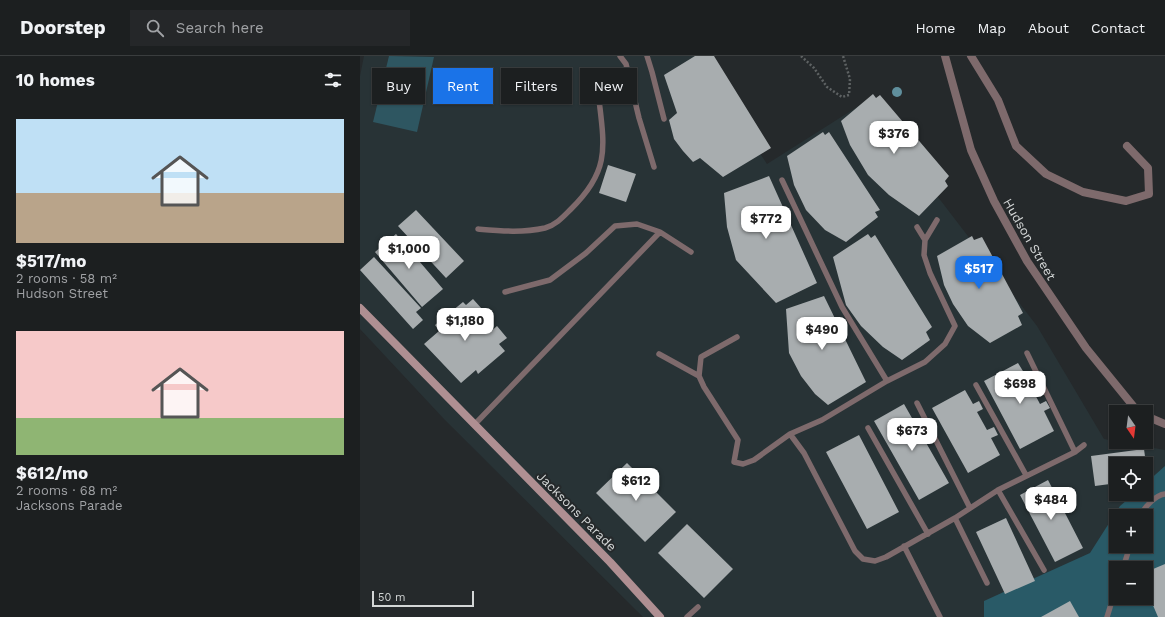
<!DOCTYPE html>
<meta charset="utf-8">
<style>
:root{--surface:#1c1f20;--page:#252729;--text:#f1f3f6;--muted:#a0a2a5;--line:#3a3d3e;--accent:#1a73e8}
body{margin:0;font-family:"Work Sans",sans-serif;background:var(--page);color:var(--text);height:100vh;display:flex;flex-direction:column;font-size:15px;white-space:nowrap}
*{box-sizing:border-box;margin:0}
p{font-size:13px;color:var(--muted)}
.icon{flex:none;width:22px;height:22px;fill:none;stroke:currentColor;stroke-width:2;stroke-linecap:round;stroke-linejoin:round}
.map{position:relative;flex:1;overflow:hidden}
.panel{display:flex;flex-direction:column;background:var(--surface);width:360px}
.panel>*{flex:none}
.banner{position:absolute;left:12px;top:12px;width:380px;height:36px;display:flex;gap:8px}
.needle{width:26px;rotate:166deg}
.tools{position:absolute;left:749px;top:349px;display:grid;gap:8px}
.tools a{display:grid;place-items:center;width:44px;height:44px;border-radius:0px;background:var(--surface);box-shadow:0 1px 3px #0004,0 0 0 1px var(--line);font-size:20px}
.scale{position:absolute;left:12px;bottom:10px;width:102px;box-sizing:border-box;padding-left:4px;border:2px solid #d3d6d6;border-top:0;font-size:11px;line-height:14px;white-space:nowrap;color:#d3d6d6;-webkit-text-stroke:3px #25292b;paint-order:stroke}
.price{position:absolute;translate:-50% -34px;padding:0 9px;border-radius:8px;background:#fff;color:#222;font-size:13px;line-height:26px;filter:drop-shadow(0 1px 2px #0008)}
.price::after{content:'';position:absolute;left:50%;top:24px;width:12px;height:9px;margin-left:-6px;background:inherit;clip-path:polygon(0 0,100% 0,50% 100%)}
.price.selected{background:var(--accent);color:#fff}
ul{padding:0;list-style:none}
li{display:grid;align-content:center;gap:8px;height:212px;padding:0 16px}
li span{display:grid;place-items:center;height:124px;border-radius:0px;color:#555}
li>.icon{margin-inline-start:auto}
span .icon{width:72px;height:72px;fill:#fffc;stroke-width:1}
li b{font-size:17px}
h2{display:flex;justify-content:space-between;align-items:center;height:48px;padding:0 16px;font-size:17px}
.chip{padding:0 14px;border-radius:0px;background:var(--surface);box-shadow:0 1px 3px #0004,0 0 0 1px var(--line);font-size:14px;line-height:36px}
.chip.selected{background:var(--accent);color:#fff}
header{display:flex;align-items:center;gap:24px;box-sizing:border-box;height:56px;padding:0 20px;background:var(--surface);border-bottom:1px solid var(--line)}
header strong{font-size:19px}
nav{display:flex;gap:22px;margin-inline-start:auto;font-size:14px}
.search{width:280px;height:36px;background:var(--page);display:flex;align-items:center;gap:10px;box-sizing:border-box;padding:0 14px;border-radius:0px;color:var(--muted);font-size:15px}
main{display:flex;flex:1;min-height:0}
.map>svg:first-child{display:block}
.built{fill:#283336;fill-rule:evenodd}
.green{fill:#2e5661}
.forest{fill:#295a67;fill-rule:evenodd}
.building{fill:#a8adaf}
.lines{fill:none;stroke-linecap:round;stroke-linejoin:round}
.path{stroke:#5e6263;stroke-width:2.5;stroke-dasharray:2 2;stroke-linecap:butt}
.lane{stroke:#7e6a6c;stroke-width:5.5}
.street{stroke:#7e6a6c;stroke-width:8}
.secondary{stroke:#af8f92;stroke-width:8}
.tree{fill:#608f9d}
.labels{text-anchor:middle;stroke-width:4;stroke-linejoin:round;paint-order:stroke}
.street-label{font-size:13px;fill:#d3d6d6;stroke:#25292b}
</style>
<header>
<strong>Doorstep</strong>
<div class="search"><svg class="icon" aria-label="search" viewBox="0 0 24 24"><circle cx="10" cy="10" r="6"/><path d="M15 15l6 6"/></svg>Search here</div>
<nav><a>Home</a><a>Map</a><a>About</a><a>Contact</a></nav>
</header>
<main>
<section class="panel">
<h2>10 homes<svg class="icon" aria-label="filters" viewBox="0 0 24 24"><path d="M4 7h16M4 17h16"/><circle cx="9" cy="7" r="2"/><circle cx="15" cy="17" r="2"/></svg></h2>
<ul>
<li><span style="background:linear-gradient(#bfe0f5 60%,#b9a48a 0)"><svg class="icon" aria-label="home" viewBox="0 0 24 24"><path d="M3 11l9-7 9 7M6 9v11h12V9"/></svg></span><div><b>$517/mo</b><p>2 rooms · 58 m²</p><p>Hudson Street</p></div></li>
<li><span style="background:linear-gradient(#f6c9c9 70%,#8fb573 0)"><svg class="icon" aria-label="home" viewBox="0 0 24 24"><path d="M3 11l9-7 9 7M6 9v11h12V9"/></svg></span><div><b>$612/mo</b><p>2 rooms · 68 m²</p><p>Jacksons Parade</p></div></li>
</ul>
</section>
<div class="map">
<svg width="805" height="561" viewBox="0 0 805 561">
<rect width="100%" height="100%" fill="#25292b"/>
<!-- built -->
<path class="built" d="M4,0H335L407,108L505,46L677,270L744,383L805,394V561H283L84,363L0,273V20ZM756,408H786V438H756ZM756,460H786V490H756ZM756,512H786V542H756Z"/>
<!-- green -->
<path class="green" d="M29,0L74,1L57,76L13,66Z"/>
<!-- forest -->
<path class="forest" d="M805,410V561H624V545L730,497L760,450L774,438H786V427ZM756,460H786V490H756ZM756,512H786V542H756Z"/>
<!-- building -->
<path class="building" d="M335,0H354L411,92L363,121L340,102L333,106L323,95L314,83L309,64L317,57L304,19Z
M513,38L516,42L520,39L589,120L585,125L588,130L559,160L529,139L508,119L490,89L481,65Z
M463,76L465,79L469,76L520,154L515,156L518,161L486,186L465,174L446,154L434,129L427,100Z
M248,109L276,118L266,146L239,137Z
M409,120L457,227L416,247L376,204L367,171L364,137Z
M56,154L104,205L86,222L38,170Z
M36,178L83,233L62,251L15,196Z
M508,178L511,182L515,179L572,271L566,276L570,284L542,304L523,291L501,270L486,249L473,201Z
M612,180L614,184L622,181L663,257L658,260L662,269L630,287L608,270L593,248L584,229L577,200Z
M14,201L61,252L56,256L63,264L53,273L0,214Z
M464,240L506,326L468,349L455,338L441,320L429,297L426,253Z
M113,243L122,253L113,260L128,278L137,270L147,282L139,288L145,295L118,318L116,314L101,327L64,288L79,275L75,269L103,246L106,249Z
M658,307L666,320L672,317L677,326L670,329L680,348L686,345L690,352L684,355L694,375L660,393L624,325Z
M605,334L613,348L619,345L623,353L617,356L627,374L634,371L638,379L631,382L640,399L608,417L572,352Z
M544,348L589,427L559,444L514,365Z
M499,379L539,456L507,473L466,396Z
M784,393L786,408H756V437L751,438L750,428L735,430L731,400Z
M267,407L316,456L285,486L236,437Z
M787,411L790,433H786V412Z
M688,424L723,492L695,506L660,439Z
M646,462L675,525L645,538L616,476Z
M327,468L373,513L344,542L298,497Z
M805,508V561H798L786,533V516Z
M710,545L719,561H681Z"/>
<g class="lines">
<!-- path -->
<path class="path" d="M441,0L454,12L467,31L482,41L489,39L490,23L483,0"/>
<!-- lane -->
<path class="lane" d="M260,0L266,8L279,62L294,111
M287,0L292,16L304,63
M118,173C141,175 162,177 185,172C196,169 203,161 211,153C249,116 245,93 239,44L254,41
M565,184L577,164
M145,236L190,224L226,197L255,170L277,168L300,176
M667,297L715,396
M299,298L339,320L344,331L378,384L374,406L383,408L394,404L430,378L462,364L527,325L482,251L422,124
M339,320L341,301L377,281
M527,325L565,306L585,288L595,270L570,217L564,199L565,184L557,171
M616,329L666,419
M557,347L610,452
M115,368L300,176L331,196
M508,372L568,478
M430,378L444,397L495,495L503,503L515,505L526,501L595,462L638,434L715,396L724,389
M638,434L684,514
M780,460C784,452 795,439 805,438
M595,462L627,527
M544,490L580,561
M763,512L770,490
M327,561L338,551
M747,561L756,532"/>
<!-- street -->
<path class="street" d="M585,0L611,94L634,145L667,205L726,292L778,356
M611,0L638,44L656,90L686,118L723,136L766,145L789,138L788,112L767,90
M786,360L805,368"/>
<!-- secondary -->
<path class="secondary" d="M0,252L250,506L300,561"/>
</g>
<!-- trees -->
<circle class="tree" cx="537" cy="36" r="5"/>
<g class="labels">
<!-- street labels -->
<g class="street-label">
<text transform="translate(670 183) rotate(60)" y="5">Hudson Street</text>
<text transform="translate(217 455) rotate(45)" y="5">Jacksons Parade</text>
</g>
</g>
</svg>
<div class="tools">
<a><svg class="needle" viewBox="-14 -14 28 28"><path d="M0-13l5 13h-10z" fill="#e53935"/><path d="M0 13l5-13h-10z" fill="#a0a2a5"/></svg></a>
<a><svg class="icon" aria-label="locate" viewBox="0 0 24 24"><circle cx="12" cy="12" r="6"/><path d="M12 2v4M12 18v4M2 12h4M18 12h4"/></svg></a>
<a>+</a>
<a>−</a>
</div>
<div class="scale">50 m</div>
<b class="price" style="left:534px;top:99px">$376</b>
<b class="price" style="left:406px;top:184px">$772</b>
<b class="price" style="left:49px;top:214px">$1,000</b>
<b class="price selected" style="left:619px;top:234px">$517</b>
<b class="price" style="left:105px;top:286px">$1,180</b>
<b class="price" style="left:462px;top:295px">$490</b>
<b class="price" style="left:660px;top:349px">$698</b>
<b class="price" style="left:552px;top:396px">$673</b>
<b class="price" style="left:276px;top:446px">$612</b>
<b class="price" style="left:691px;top:465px">$484</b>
<div class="banner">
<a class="chip">Buy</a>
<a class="chip selected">Rent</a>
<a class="chip">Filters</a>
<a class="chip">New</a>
</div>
</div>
</main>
